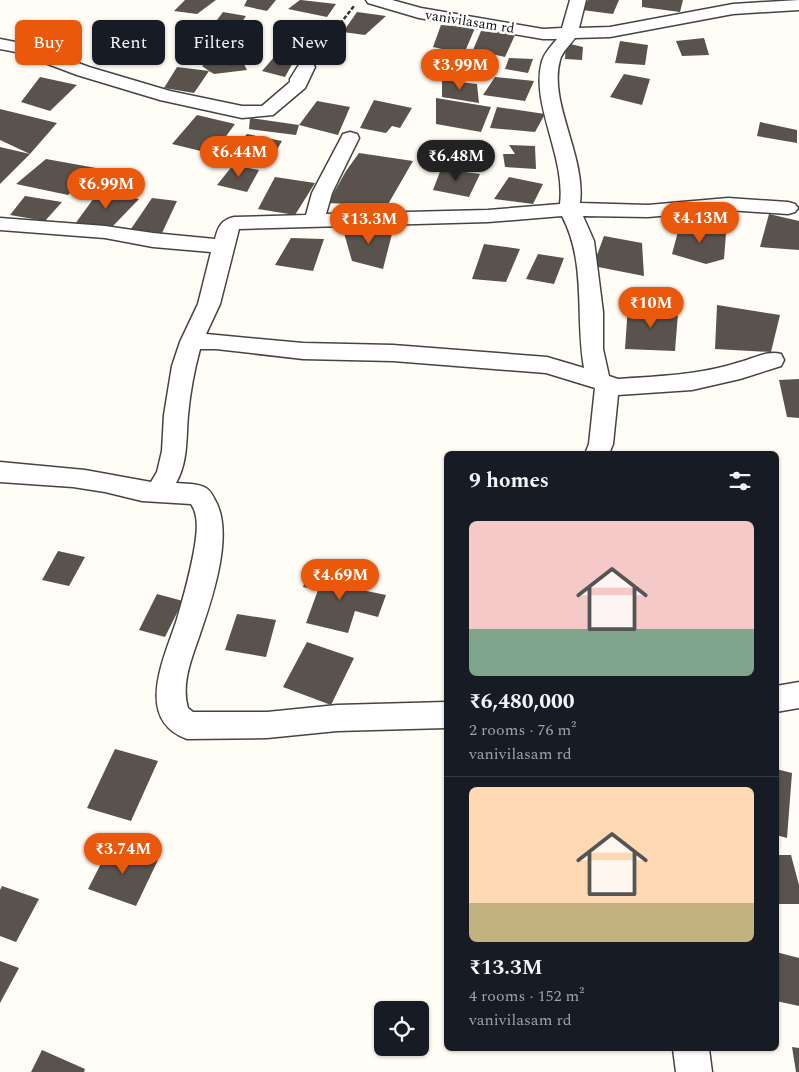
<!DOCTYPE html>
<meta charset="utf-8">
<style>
:root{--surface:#171b24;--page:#242831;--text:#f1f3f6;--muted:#9ea1a6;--line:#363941;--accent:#ea580c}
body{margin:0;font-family:Spectral,serif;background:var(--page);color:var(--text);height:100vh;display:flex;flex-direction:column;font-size:19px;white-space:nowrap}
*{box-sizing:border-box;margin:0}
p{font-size:16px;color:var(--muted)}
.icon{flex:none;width:28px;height:28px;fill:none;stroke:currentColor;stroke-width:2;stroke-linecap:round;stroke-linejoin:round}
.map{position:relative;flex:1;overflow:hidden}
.drawer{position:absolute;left:444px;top:451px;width:335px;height:600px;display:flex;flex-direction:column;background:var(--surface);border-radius:8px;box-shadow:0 1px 4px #0004}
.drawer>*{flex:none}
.banner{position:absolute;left:15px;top:20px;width:354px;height:45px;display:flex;gap:10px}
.controls{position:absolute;left:374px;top:1001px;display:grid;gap:10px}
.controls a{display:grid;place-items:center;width:55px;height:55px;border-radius:8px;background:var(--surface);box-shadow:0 1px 4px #0004;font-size:25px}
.price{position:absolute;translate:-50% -42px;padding:0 11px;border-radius:18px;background:var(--accent);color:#fff;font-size:16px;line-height:32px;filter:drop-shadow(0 1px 2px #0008)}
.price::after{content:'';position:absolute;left:50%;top:30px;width:15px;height:11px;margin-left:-8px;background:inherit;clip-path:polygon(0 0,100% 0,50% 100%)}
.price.active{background:#222;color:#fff}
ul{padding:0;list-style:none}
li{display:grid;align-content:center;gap:10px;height:265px;padding:0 25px}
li+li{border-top:1px solid var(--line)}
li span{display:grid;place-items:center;height:155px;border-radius:8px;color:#555}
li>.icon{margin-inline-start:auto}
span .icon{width:90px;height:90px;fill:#fffc;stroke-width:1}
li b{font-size:21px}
h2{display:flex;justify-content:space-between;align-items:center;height:60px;padding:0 25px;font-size:21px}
.pill{padding:0 18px;border-radius:8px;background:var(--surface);box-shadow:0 1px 4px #0004;font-size:18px;line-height:45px}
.pill.active{background:var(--accent);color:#fff}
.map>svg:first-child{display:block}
.building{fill:#5a524d}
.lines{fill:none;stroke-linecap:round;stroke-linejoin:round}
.minor-casing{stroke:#444;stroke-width:3}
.path{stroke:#333;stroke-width:2.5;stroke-dasharray:4 2;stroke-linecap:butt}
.minor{fill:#fff;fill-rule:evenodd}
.labels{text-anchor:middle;stroke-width:5;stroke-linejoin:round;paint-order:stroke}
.far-street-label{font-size:14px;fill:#111;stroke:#fff}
</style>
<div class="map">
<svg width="799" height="1072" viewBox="0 0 799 1072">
<rect width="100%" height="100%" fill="#fffdf5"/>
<!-- building -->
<path class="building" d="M185,0H216L197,14L174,11Z
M247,0H276L267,11L244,6Z
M300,0H301L336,4L327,17L288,9Z
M588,0H619L613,14L582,10Z
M642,0H683L680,12L642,7Z
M223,12L246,16L233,35L208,32Z
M357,12L386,16L365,35L343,32Z
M441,25L475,28L464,54L433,47Z
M287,29L312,33L299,52L273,47Z
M481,31L515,35L505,57L473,50Z
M704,38L709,55L682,56L676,41Z
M620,41L648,45L645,65L615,63Z
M566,43L583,47L582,60L565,59Z
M433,54L465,58L475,70L472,75H448L430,70Z
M275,56L295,59L285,77L262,71Z
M509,58L533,59L528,73L505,69Z
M213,59L244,64L247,70L214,74L209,71L194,93L164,88L177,67L209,71L202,66Z
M624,74L650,79L642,105L610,97Z
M40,77L77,85L50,111L21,102Z
M495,77L534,81L525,101L483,95Z
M442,80L477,84L479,103L442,97Z
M436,98L491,107L481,132L436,124Z
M374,100L412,108L400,128L392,126L386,133L360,128Z
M317,101L350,107L338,135L299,125Z
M497,107L545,114L535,132L490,128Z
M0,109L57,123L30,154L0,184V147L30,154L0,140Z
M197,115L235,124L213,154L172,144Z
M250,118L299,125L296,135L249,129Z
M760,122L797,130V143L757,136Z
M247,134L282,141L268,165L226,157Z
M427,141L479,150L476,165L420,157Z
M509,145L535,146L536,169L505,167L503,154H515Z
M359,153L413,161L387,206L328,203L346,171Z
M46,159L96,168L68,195L16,184Z
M233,165L259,170L247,192L217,185Z
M441,169L480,174L469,197L433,190Z
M275,177L315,183L295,215L258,209Z
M509,177L543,184L533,204L494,199Z
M99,191L139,199L113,226L75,224Z
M25,196L62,202L45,221L10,215Z
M152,198L177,201L162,233L131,229Z
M769,214L799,221V250L760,247Z
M680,224L726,233L724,259L706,264L672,254Z
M358,226L393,230L383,269L352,261L344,233Z
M604,236L642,243L644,276L593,266Z
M291,238L324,239L313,271L275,265Z
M484,244L520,249L506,282L472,279Z
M538,254L564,258L554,284L526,279Z
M628,305L678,313L675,351L625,349Z
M717,305L780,315L771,352L715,349Z
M799,379V418L787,417L779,380Z
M58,551L85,557L69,586L42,580Z
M310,570L365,582L362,590L386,595L378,617L355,611L348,633L306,623L318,590L303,587Z
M157,594L183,601L165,637L139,630Z
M237,614L276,620L266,657L225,650Z
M307,642L354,658L331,705L283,687Z
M115,749L158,761L131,821L87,808Z
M776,769L792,773L787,838L776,835Z
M111,844L158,860L136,906L88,889Z
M776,855H791L799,885V904H776Z
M2,886L39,899L16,942L0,936V890Z
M776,952L799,958V1006L776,1001Z
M0,961L19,968L0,1003Z
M792,1047L799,1048V1072H796Z
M42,1050L85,1069L84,1072H31Z"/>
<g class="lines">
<!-- minor casing -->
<g class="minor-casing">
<path id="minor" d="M366,0H392L421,8L543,29L562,28L570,0H586L579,28L610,27L733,4L799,0V10L733,14L610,37L575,38C570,45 562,52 560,60C548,102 586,156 580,203L648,205L728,198L788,202L795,204L798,208L795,212L788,214L728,210L648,217L583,216L594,241L603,312V349L609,376L618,379C659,376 701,375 740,362C754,358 768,350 781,354L784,360L781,366L740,379L692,390L618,395L613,444L609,454H585L589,444L595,388L546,373L393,361L303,359L216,349H200C194,371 190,393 188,415C186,439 188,462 176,483C185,484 198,483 206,488C210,490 213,496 215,500C235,534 211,602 199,637C191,660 181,684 188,708L193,712H267L337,705L446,702V728L337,731L267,738L187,739C133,719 165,657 177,619C184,595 191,570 195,545C197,532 199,515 191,504L142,501L105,492L73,487L0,482V462L85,470L151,482L157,472L162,451L164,415L172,366L180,342L198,304L211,252L153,247L105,238L0,230V218L105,226L153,233L215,239C218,227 221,220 234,217L306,215L312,193L341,138L343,134L350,132L357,134L359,138L332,193L326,214L488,210L560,204C566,156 530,104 542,61C545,52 552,45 557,39H543L419,18L368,3ZM562,216C587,263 575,318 584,368L547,357L393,345L303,343L206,334L220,304L239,229L488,222Z
M0,39L26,44L89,67L170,91L242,106H262L290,82V79L300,63L306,62L312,63L315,67L305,88L273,115L242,118L160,100L77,75L16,52L0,49Z
M799,682V708L776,712V686Z
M673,1049H709L712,1072H676Z"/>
</g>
<!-- path -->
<path class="path" d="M318,52L354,6"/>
<!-- minor -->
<use href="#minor" class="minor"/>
</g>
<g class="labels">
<!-- far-street labels -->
<g class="far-street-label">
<text transform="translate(470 21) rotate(9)" y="5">vanivilasam rd</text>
</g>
</g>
</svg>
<div class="controls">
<a><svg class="icon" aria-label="locate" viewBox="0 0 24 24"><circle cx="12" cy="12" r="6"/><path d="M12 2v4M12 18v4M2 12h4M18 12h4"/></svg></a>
</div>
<b class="price" style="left:460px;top:91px">₹3.99M</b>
<b class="price" style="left:239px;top:178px">₹6.44M</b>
<b class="price active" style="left:456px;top:182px">₹6.48M</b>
<b class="price" style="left:106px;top:210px">₹6.99M</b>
<b class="price" style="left:700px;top:244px">₹4.13M</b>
<b class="price" style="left:369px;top:245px">₹13.3M</b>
<b class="price" style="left:651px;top:329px">₹10M</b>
<b class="price" style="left:340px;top:601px">₹4.69M</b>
<b class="price" style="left:123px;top:875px">₹3.74M</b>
<div class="banner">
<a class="pill active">Buy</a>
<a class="pill">Rent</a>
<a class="pill">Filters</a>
<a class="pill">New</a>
</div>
<section class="drawer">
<h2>9 homes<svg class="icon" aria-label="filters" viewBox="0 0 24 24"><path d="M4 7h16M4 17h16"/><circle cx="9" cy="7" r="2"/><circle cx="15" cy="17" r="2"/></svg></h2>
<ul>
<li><span style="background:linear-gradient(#f6c9c9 70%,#7fa58c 0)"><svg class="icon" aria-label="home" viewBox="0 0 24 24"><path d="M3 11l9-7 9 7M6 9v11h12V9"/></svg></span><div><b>₹6,480,000</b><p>2 rooms · 76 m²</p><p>vanivilasam rd</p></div></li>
<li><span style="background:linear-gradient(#ffd9b3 75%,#c2b280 0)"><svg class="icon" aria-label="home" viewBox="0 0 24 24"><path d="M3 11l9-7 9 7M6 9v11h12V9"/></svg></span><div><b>₹13.3M</b><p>4 rooms · 152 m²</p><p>vanivilasam rd</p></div></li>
</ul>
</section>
</div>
